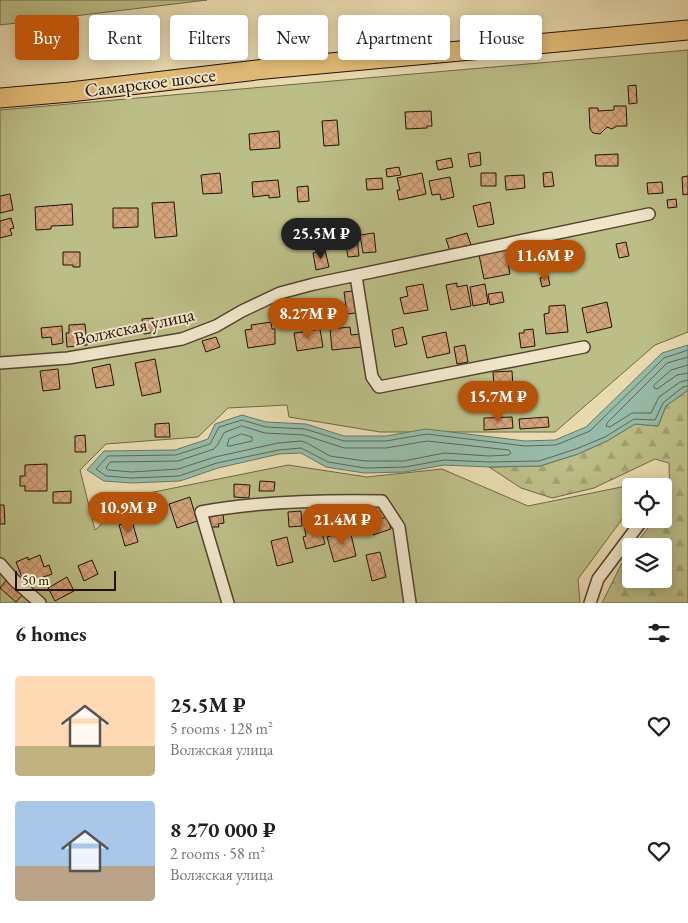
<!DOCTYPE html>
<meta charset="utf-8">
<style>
:root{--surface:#fff;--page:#f2f2f2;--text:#202124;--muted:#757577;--accent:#b45309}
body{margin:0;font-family:"EB Garamond",serif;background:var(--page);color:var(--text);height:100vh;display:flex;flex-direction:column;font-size:19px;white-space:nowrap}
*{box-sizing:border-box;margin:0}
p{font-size:16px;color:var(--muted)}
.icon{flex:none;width:28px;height:28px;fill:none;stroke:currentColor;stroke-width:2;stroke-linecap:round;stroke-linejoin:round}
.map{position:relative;height:603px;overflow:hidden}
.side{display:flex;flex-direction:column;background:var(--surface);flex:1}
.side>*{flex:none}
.guide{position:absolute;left:15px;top:15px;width:659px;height:45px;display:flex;gap:10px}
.fabs{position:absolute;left:622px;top:478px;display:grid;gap:10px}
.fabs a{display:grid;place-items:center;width:50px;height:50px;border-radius:5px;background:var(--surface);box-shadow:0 2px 12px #0003;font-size:25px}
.scale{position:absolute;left:15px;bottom:12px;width:101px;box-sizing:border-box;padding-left:5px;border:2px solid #241004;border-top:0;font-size:14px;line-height:18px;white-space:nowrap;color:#241004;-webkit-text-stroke:4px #f0e7cb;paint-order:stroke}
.price{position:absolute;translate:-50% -42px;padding:0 11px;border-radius:18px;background:var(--accent);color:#fff;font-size:16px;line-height:32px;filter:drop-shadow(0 1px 2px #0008)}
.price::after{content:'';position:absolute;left:50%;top:30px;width:15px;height:11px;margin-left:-8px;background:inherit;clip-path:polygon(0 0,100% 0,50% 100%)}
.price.on{background:#222;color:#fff}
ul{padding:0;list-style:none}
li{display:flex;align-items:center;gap:15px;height:125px;padding:0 15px}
li span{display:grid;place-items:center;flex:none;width:140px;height:100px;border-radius:5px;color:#555}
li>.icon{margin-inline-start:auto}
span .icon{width:60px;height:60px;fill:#fffc;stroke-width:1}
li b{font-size:21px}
h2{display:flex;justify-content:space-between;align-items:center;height:60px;padding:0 15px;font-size:21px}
.pill{padding:0 18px;border-radius:5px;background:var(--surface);box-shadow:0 2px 12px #0003;font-size:18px;line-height:45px}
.pill.on{background:var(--accent);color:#fff}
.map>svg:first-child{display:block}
.forest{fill:url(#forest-firs);stroke:#706746}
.garden{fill:#bcbe87;stroke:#706746}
.water{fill:#97bba8;stroke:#697766}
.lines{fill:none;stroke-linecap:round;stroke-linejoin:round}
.shore{stroke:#5e6656;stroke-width:1}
.building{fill:url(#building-cross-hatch);stroke:#241004}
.minor-casing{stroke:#55422f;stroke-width:14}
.primary-casing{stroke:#241004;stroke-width:21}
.minor{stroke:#f0e7cb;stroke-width:11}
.primary{stroke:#e4bd78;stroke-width:19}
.labels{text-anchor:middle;stroke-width:4;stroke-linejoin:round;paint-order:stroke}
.street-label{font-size:19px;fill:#241004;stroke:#f0e7cb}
</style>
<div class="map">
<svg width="688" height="603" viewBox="0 0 688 603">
<defs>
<pattern id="forest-firs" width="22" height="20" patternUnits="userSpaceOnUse" patternTransform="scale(1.25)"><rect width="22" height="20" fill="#bcbe87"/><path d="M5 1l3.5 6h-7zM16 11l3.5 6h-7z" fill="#a1a273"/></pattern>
<pattern id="building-cross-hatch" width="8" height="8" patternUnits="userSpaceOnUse" patternTransform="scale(1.25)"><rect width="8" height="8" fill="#d3a47a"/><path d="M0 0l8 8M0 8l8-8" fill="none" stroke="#b58c68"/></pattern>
</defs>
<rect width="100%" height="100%" fill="#e8daaf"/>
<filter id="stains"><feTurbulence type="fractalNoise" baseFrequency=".004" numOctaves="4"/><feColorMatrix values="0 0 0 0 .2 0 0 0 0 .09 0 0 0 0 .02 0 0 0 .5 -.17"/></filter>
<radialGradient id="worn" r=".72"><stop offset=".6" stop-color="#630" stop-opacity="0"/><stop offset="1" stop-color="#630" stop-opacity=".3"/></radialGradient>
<!-- forest -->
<path class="forest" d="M688,390V603H602L624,559L631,550V579H664V546H634L655,519H664V508L670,500L669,463L655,459L594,488L552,498L521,488L489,467L540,466L578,454L607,441L635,424L658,426L666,406Z"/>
<!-- garden -->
<path class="garden" d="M0,0H207L0,25Z
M688,50V332L655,345L555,432H380L289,417L287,405L228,408L198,437L106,444L80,470L95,530L134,496L288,465L367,477L442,469L528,506L651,481L646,486H631V507L578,579L580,603H0V110Z"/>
<!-- water -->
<path class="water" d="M688,345V390L666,406L658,426L635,424L607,441L578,454L540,466L489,467L444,465L405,472L364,473L326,467L301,453L279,454L218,468L180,481L132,483L104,481L87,470L104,451L175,450L208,439L215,424L242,415L266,422L306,424L344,436H386L426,429L525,441L555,440L586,427L662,353Z"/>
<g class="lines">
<!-- shore -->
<path class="shore" d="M688,350L664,358L590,431L556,445L525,446L427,434L386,441H344L305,429L266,427L242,420L219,427L210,444L176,455L108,456L96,469L106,476L132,478L179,476L217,463L279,450L301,448L328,462L365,468L405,467L444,460L489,462L539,461L576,449L605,437L634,419L655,420L663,403L683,387L688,386
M688,357L667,363L607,423L606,426L610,427L632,413H651L659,397L680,382L688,380
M688,365L671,370L654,385V388L657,389L677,375L688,373
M242,426L265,433L304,435L344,448H386L427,441L509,450L511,453L509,455L489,456L444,453L404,461H365L330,456L307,443L301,441L278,443L215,457L178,469L132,472L108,470L106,468L110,462L178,461L214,449L218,444L224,433Z
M242,434L252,437V441L230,446H227L229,439Z"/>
</g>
<!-- building -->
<path class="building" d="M636,85L637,103L629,104L628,86Z
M614,106H626L627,126H617L612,129L607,127L600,134L593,133L590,129L589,108H598V111L614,110Z
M431,111L432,126H427V128L406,129L405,112Z
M337,120L339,145L324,146L322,121Z
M279,131L280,148L250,150L249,134Z
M480,152L481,165L470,167L468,154Z
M618,154V166H596L595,155Z
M451,158L453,167L438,170L436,161Z
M399,167L401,175L387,177L386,169Z
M552,172L554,186L544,187L543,173Z
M220,173L222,193L203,194L201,175Z
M422,173L426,194L399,200L397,190H400L397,178Z
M481,173H496V186H481Z
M524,175L525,188L506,190L505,176Z
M688,176V194L683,195L682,177Z
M450,177L454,197L441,200L440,194L432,195L429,181Z
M382,178L383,189L367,190L366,179Z
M278,180L280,197L269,198V195L253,197L252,182Z
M662,182L663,193L648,194L647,183Z
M308,186L309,201L298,202L297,187Z
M10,194L13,210L0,213V196Z
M676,199L677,207L668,208L667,200Z
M174,202L177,236L155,238L152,203Z
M490,202L494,224L478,227L473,206Z
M72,204L73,225L51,226V229L36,230L35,207Z
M113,208H138V227L113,228Z
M11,218L14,228L10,229L12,235L0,238V221Z
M374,233L376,252L363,253L360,235Z
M467,233L471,245L450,251L446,239Z
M357,238L359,256L348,257L345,240Z
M626,242L629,256L619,258L616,244Z
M517,247L520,261L508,263L510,274L484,279L479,255Z
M325,250L329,267L316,270L313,253Z
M63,252H80V267H73V265H63Z
M548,276L550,285L542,287L540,278Z
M457,283V287L467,285L471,306L451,310L446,285Z
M423,284L428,310L404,314L400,298L408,296L406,287Z
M485,284L488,303L473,306L470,287Z
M353,291L356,313L347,314L344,292Z
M502,292L504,302L490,305L488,294Z
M607,302L612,327L587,333L582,308Z
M565,305L568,332L546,334L544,314L549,313V306Z
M153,318L155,332L144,334L142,319Z
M271,322L272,329H275V344L248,348L245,330L252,329L251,325Z
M85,324L87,345L67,347L66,333H69V325Z
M62,326L63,343L52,345L51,337L42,338L41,328Z
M309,327L310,331L320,329L323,347L297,351L294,333L303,332L302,328Z
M350,327L351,335L360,334L362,347L332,350L330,329Z
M403,327L407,344L395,347L392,330Z
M533,329L535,346L521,348L519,333H524V330Z
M446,332L450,353L427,358L422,337Z
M216,337L220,347L206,352L202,341Z
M465,345L468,362L457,364L454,347Z
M155,359L161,392L142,396L135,363Z
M110,364L114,385L96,388L92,368Z
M58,369L60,389L43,391L40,371Z
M512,371L514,403L490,404L489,387L494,386L493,372Z
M512,417L513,428L484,430V418Z
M548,417L549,427L520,429L519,419Z
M169,423L170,437H155V424Z
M85,435L86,452H75V436Z
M47,464V491H25V486H20V476H25V465Z
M260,481L275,482L274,491H259Z
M234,484L250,485L249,498L234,497Z
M71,491V503H53V492Z
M190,497L197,521L177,528L169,504Z
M0,505H4L5,524H0Z
M301,511L302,526L289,527L288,512Z
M223,514L224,523L218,524L219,527H211L209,516Z
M387,517L391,529L373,535L369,522Z
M132,521L138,542L125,546L119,525Z
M319,521L325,544L306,549L303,537L306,536L304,525Z
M350,530L356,556L334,562L327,537Z
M287,537L293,562L277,566L271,541Z
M380,552L386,577L372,581L366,555Z
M40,555L44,567L49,565L52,574L30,582L28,578L23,580L16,562L28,557V560Z
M92,560L98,574L84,581L78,566Z
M67,577L74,591L55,601L48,588Z
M8,578L24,593L16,602L0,588Z"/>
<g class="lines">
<!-- minor casing -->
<g class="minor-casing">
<path id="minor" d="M356,276L372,377L379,387L584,347
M0,363L68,358L182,339L216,326L242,311L280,293L314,284L649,214
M0,564L15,581L40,603
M228,603L201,512C259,501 323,500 382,501L399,527L410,603
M590,603L598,579L643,519"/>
</g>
<!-- primary casing -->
<g class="primary-casing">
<path id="primary" d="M0,98L70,92L265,69L688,30"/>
</g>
<!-- minor -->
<use href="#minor" class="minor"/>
<!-- primary -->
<use href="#primary" class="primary"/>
</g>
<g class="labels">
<!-- street labels -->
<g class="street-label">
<text transform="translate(150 82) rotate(-7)" y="7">Самарское шоссе</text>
<text transform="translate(134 326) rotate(-12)" y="7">Волжская улица</text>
</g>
</g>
<rect width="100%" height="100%" filter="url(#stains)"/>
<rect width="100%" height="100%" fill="url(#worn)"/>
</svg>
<div class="fabs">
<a><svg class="icon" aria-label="locate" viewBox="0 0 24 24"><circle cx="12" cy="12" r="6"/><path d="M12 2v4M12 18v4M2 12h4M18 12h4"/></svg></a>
<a><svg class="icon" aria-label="layers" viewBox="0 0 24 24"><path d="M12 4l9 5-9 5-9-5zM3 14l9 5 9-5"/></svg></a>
</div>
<div class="scale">50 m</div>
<b class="price on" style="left:321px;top:260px">25.5M ₽</b>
<b class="price" style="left:545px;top:282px">11.6M ₽</b>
<b class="price" style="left:308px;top:340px">8.27M ₽</b>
<b class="price" style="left:498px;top:423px">15.7M ₽</b>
<b class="price" style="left:128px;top:534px">10.9M ₽</b>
<b class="price" style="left:342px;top:546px">21.4M ₽</b>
<div class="guide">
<a class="pill on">Buy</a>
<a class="pill">Rent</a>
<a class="pill">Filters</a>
<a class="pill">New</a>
<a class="pill">Apartment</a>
<a class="pill">House</a>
</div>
</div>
<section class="side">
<h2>6 homes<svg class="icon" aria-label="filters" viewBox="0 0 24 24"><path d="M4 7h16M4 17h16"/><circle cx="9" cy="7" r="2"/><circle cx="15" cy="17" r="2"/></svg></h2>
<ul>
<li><span style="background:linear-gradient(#ffd9b3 70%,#c2b280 0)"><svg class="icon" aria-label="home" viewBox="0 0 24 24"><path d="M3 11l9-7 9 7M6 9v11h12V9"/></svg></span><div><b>25.5M ₽</b><p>5 rooms · 128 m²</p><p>Волжская улица</p></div><svg class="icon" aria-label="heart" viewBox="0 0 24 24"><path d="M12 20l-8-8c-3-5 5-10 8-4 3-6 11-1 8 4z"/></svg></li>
<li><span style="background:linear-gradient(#a9c7e8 65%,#b9a48a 0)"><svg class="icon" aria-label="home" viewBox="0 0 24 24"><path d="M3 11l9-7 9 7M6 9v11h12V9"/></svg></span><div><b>8 270 000 ₽</b><p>2 rooms · 58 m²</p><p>Волжская улица</p></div><svg class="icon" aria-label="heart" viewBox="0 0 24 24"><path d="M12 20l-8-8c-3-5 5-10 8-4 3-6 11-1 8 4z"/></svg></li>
</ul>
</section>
